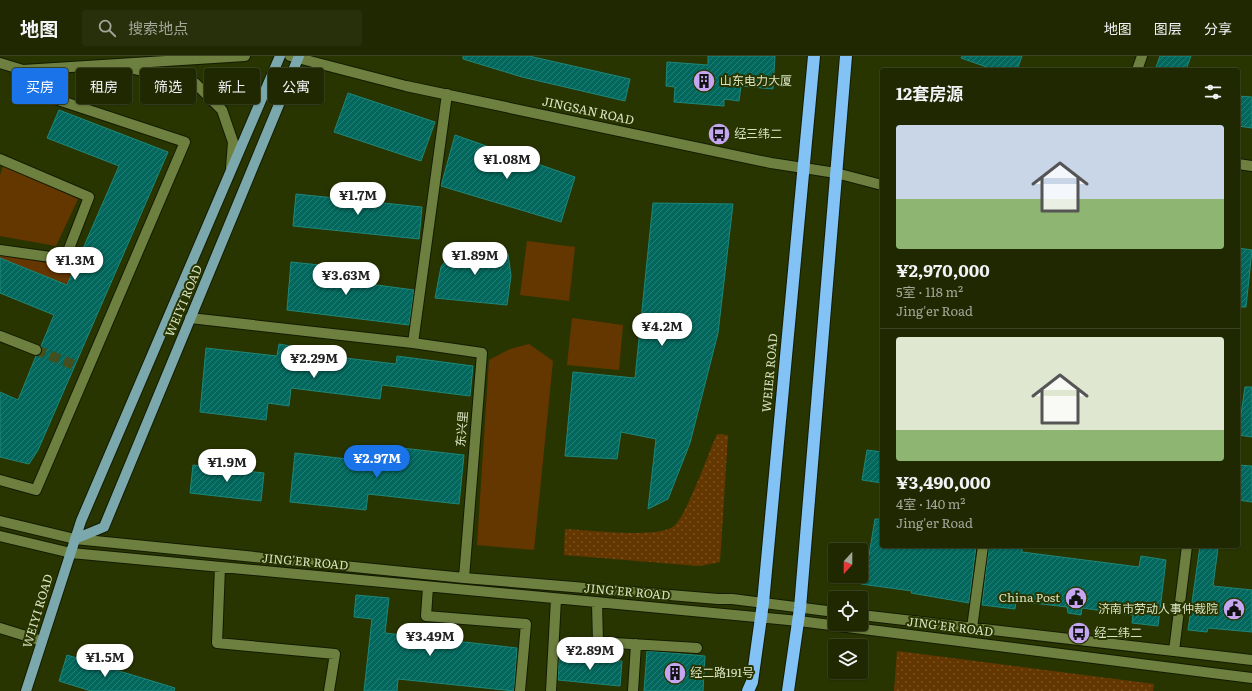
<!DOCTYPE html>
<html lang="zh">
<meta charset="utf-8">
<style>
:root{--surface:#1f2801;--page:#27300b;--text:#f1f3f6;--muted:#a1a699;--line:#3c4423;--accent:#1a73e8}
body{margin:0;font-family:Literata,"Noto Sans SC",serif;background:var(--page);color:var(--text);height:100vh;display:flex;flex-direction:column;font-size:15px;white-space:nowrap}
*{box-sizing:border-box;margin:0}
p{font-size:13px;color:var(--muted)}
.icon{flex:none;width:22px;height:22px;fill:none;stroke:currentColor;stroke-width:2;stroke-linecap:round;stroke-linejoin:round}
.map{position:relative;flex:1;overflow:hidden}
.drawer{position:absolute;left:880px;top:12px;width:360px;height:480px;display:flex;flex-direction:column;background:var(--surface);border-radius:4px;box-shadow:0 1px 3px #0004,0 0 0 1px var(--line)}
.drawer>*{flex:none}
.top-card{position:absolute;left:12px;top:12px;width:380px;height:36px;display:flex;gap:8px}
.needle{width:26px;rotate:201deg}
.tools{position:absolute;left:828px;top:487px;display:grid;gap:8px}
.tools a{display:grid;place-items:center;width:40px;height:40px;border-radius:4px;background:var(--surface);box-shadow:0 1px 3px #0004,0 0 0 1px var(--line);font-size:20px}
.price{position:absolute;translate:-50% -34px;padding:0 9px;border-radius:14px;background:#fff;color:#222;font-size:13px;line-height:26px;filter:drop-shadow(0 1px 2px #0008)}
.price::after{content:'';position:absolute;left:50%;top:24px;width:12px;height:9px;margin-left:-6px;background:inherit;clip-path:polygon(0 0,100% 0,50% 100%)}
.price.current{background:var(--accent);color:#fff}
ul{padding:0;list-style:none}
li{display:grid;align-content:center;gap:8px;height:212px;padding:0 16px}
li+li{border-top:1px solid var(--line)}
li span{display:grid;place-items:center;height:124px;border-radius:4px;color:#555}
li>.icon{margin-inline-start:auto}
span .icon{width:72px;height:72px;fill:#fffc;stroke-width:1}
li b{font-size:17px}
h2{display:flex;justify-content:space-between;align-items:center;height:48px;padding:0 16px;font-size:17px}
.chip{padding:0 14px;border-radius:4px;background:var(--surface);box-shadow:0 1px 3px #0004,0 0 0 1px var(--line);font-size:14px;line-height:36px}
.chip.current{background:var(--accent);color:#fff}
header{display:flex;align-items:center;gap:24px;box-sizing:border-box;height:56px;padding:0 20px;background:var(--surface);border-bottom:1px solid var(--line)}
header strong{font-size:19px}
nav{display:flex;gap:22px;margin-inline-start:auto;font-size:14px}
.search{width:280px;height:36px;background:var(--page);display:flex;align-items:center;gap:10px;box-sizing:border-box;padding:0 14px;border-radius:4px;color:var(--muted);font-size:15px}
.map>svg:first-child{display:block}
.green{fill:#653700}
.park{fill:url(#park-dots)}
.building{fill:url(#building-hatch);stroke:#1d877a}
.lines{fill:none;stroke-linecap:round;stroke-linejoin:round}
.minor-tunnel{stroke:#434f1e;stroke-width:10;stroke-dasharray:10 5;stroke-linecap:butt}
.minor-casing{stroke:#131b00;stroke-width:12}
.major-casing{stroke:#131b00;stroke-width:12}
.highway-casing{stroke:#131b00;stroke-width:14}
.minor{stroke:#6d803f;stroke-width:10}
.major{stroke:#7aa8ac;stroke-width:10}
.highway{stroke:#82c2f4;stroke-width:12}
.labels{text-anchor:middle;stroke-width:4;stroke-linejoin:round;paint-order:stroke}
.poi-label{font-size:12px;fill:#d9e4c3;stroke:#293501;text-anchor:start}
.street-label{font-size:12px;fill:#d9e4c3;stroke:#293501}
</style>
<header>
<strong>地图</strong>
<div class="search"><svg class="icon" aria-label="search" viewBox="0 0 24 24"><circle cx="10" cy="10" r="6"/><path d="M15 15l6 6"/></svg>搜索地点</div>
<nav><a>地图</a><a>图层</a><a>分享</a></nav>
</header>
<div class="map">
<svg width="1252" height="635" viewBox="0 0 1252 635">
<defs>
<pattern id="park-dots" width="8" height="8" patternUnits="userSpaceOnUse"><rect width="8" height="8" fill="#653700"/><path d="M2 2h.1M6 6h.1" fill="none" stroke="#7a5424" stroke-width="1.8" stroke-linecap="round"/></pattern>
<pattern id="building-hatch" width="6" height="6" patternUnits="userSpaceOnUse"><rect width="6" height="6" fill="#02685d"/><path d="M-1 1l2-2M0 6l6-6M5 7l2-2" fill="none" stroke="#267d73"/></pattern>
</defs>
<rect width="100%" height="100%" fill="#293501"/>
<!-- green -->
<path class="green" d="M4,108L78,143L56,190L0,180V119Z
M527,185L575,191L569,245L520,239Z
M0,197L61,210L79,203L67,229L0,202Z
M572,262L623,269L619,314L567,309Z
M529,288L553,305L534,494L477,489L489,304L510,293Z"/>
<!-- park -->
<path class="park" d="M717,378L728,379L720,506L699,510L564,499L565,473C587,474 659,483 674,470C686,461 709,396 717,378Z
M897,595L1154,628L1153,635H894Z"/>
<!-- building -->
<path class="building" d="M463,0H529L630,23L625,45L522,21L463,3Z
M708,0H775L773,33L741,30L739,45L724,43V50L674,46L675,31L666,30L667,6L708,9Z
M962,0H1022L1017,14H995L961,2Z
M1160,0H1191L1186,14H1155Z
M348,37L435,66L421,105L334,76Z
M1238,40L1252,41V72L1238,70Z
M59,54L168,96L38,394L29,408L0,401V336L18,344L36,300L42,297L41,290L54,259L0,237V202L67,229L119,110L47,82Z
M455,79L575,121L561,166L441,130Z
M296,138L422,151L419,183L293,170Z
M653,147L733,148L718,277L690,387L668,443L648,453L656,383L621,376L617,403L565,400L573,316L635,322Z
M457,188L508,198L511,220L507,249L435,242L441,211Z
M1238,192L1252,194L1246,251H1238Z
M291,206L348,212L347,225L414,234L409,269L287,254Z
M279,288L296,291L295,296L396,308L397,300L473,310L470,340L382,329L380,343L291,332L289,350L268,347L266,364L200,356L206,292L277,300Z
M1245,331H1252V381L1238,379Z
M393,391L464,399L459,448L368,438L366,454L290,446L295,397L391,408Z
M867,394L882,396V427L862,424Z
M193,409L264,417L261,445L190,437Z
M1238,409L1252,410V446L1238,444Z
M875,463H882V490H976L969,547L911,537L912,535L861,528V498L869,499Z
M989,490H1022V496L1139,511L1141,500L1166,504L1158,570L1132,567L1133,559L1082,552L1081,559L1068,557L1067,551L1016,545L1015,553L982,549Z
M1200,490L1218,492L1213,530L1252,534V576L1208,572L1207,576L1188,574Z
M356,539L389,542L385,577L517,592L514,635L398,623L397,635H364L372,563L354,561Z
M647,595L705,600L703,635H644Z
M67,599L175,632L174,635H91L59,625Z
M559,600L622,605L620,630L558,624Z"/>
<g class="lines">
<!-- minor-tunnel -->
<path class="minor-tunnel" d="M36,294L77,310"/>
<!-- minor casing -->
<g class="minor-casing">
<path id="minor" d="M290,0L406,30L771,107L836,117L882,129
M0,7L23,14L245,0
M125,11L195,27L222,54L233,86L231,112
M1137,14L1142,0
M0,103L89,141L65,203L0,194
M1238,108L1252,110
M190,262L413,287L482,297L464,522
M0,280L36,294
M413,287L447,38
M0,424L36,434L185,86L28,34L23,14
M0,465L75,483L464,522L718,543H732L835,556
M0,480L71,497L799,565L1252,622
M220,511L217,587L335,598L329,635
M428,531L426,560L526,568L520,635
M597,547L598,586L697,592
M861,559L1252,604
M0,572L42,585
M972,572L983,490
M1174,595L1187,490
M551,635L556,543
M633,635L636,588"/>
</g>
<!-- major casing -->
<g class="major-casing">
<path id="major" d="M75,483L104,471L299,0
M26,635L81,465L280,0"/>
</g>
<!-- highway casing -->
<g class="highway-casing">
<path id="highway" d="M748,635L752,626L763,547L814,0
M788,635L800,552L846,0"/>
</g>
<!-- minor -->
<use href="#minor" class="minor"/>
<!-- major -->
<use href="#major" class="major"/>
<!-- highway -->
<use href="#highway" class="highway"/>
</g>
<!-- icons -->
<defs>
<g id="building-disc" transform="scale(1.15)"><circle r="9.5" fill="#c5a7f1" stroke="#293501"/><path d="M-4-6H4V6H1V3H-1V6H-4ZM-2.5-4.3h1.7v1.8h-1.7ZM.8-4.3h1.7v1.8H.8ZM-2.5-1h1.7V.8h-1.7ZM.8-1h1.7V.8H.8Z" fill="#111"/></g>
<g id="bus-disc" transform="scale(1.15)"><circle r="9.5" fill="#c5a7f1" stroke="#293501"/><path d="M-5-6H5V4H4V6H2V4H-2V6H-4V4H-5ZM-3.5-4V0h7V-4ZM-3.5 1.2v1.5H-2V1.2ZM2 1.2v1.5H3.5V1.2Z" fill="#111"/></g>
<g id="civic-disc" transform="scale(1.15)"><circle r="9.5" fill="#c5a7f1" stroke="#293501"/><path d="M-.6-6.5H3V-4.5H.6V-3L4-1V1h2V6H-6V1h2V-1L-.6-3ZM-1.2 2.5V6h2.4V2.5Z" fill="#111"/></g>
</defs>
<g fill-rule="evenodd">
<use href="#building-disc" x="704" y="25"/>
<use href="#bus-disc" x="719" y="78"/>
<use href="#civic-disc" x="1076" y="542"/>
<use href="#civic-disc" x="1234" y="553"/>
<use href="#bus-disc" x="1079" y="577"/>
<use href="#building-disc" x="675" y="617"/>
</g>
<g class="labels">
<!-- poi labels -->
<g class="poi-label">
<text x="720" y="29">山东电力大厦</text>
<text x="734" y="82">经三纬二</text>
<text x="1060" y="546" text-anchor="end">China Post</text>
<text x="1218" y="557" text-anchor="end">济南市劳动人事仲裁院</text>
<text x="1094" y="581">经二纬二</text>
<text x="690" y="621">经二路191号</text>
</g>
<!-- street labels -->
<g class="street-label">
<text transform="translate(588 55) rotate(12)" y="4">JINGSAN ROAD</text>
<text transform="translate(184 245) rotate(-67)" y="4">WEIYI ROAD</text>
<text transform="translate(770 317) rotate(-85)" y="4">WEIER ROAD</text>
<text transform="translate(462 373) rotate(-85)" y="4">东兴里</text>
<text transform="translate(305 506) rotate(5)" y="4">JING'ER ROAD</text>
<text transform="translate(627 536) rotate(5)" y="4">JING'ER ROAD</text>
<text transform="translate(38 555) rotate(-73)" y="4">WEIYI ROAD</text>
<text transform="translate(950 571) rotate(7)" y="4">JING'ER ROAD</text>
</g>
</g>
</svg>
<div class="tools">
<a><svg class="needle" viewBox="-14 -14 28 28"><path d="M0-13l5 13h-10z" fill="#e53935"/><path d="M0 13l5-13h-10z" fill="#a1a699"/></svg></a>
<a><svg class="icon" aria-label="locate" viewBox="0 0 24 24"><circle cx="12" cy="12" r="6"/><path d="M12 2v4M12 18v4M2 12h4M18 12h4"/></svg></a>
<a><svg class="icon" aria-label="layers" viewBox="0 0 24 24"><path d="M12 4l9 5-9 5-9-5zM3 14l9 5 9-5"/></svg></a>
</div>
<b class="price" style="left:507px;top:124px">¥1.08M</b>
<b class="price" style="left:358px;top:160px">¥1.7M</b>
<b class="price" style="left:475px;top:220px">¥1.89M</b>
<b class="price" style="left:75px;top:225px">¥1.3M</b>
<b class="price" style="left:346px;top:240px">¥3.63M</b>
<b class="price" style="left:662px;top:291px">¥4.2M</b>
<b class="price" style="left:314px;top:323px">¥2.29M</b>
<b class="price current" style="left:377px;top:423px">¥2.97M</b>
<b class="price" style="left:227px;top:427px">¥1.9M</b>
<b class="price" style="left:430px;top:601px">¥3.49M</b>
<b class="price" style="left:590px;top:615px">¥2.89M</b>
<b class="price" style="left:105px;top:622px">¥1.5M</b>
<div class="top-card">
<a class="chip current">买房</a>
<a class="chip">租房</a>
<a class="chip">筛选</a>
<a class="chip">新上</a>
<a class="chip">公寓</a>
</div>
<section class="drawer">
<h2>12套房源<svg class="icon" aria-label="filters" viewBox="0 0 24 24"><path d="M4 7h16M4 17h16"/><circle cx="9" cy="7" r="2"/><circle cx="15" cy="17" r="2"/></svg></h2>
<ul>
<li><span style="background:linear-gradient(#c9d6e8 60%,#8fb573 0)"><svg class="icon" aria-label="home" viewBox="0 0 24 24"><path d="M3 11l9-7 9 7M6 9v11h12V9"/></svg></span><div><b>¥2,970,000</b><p>5室 · 118 m²</p><p>Jing'er Road</p></div></li>
<li><span style="background:linear-gradient(#dfe7d0 75%,#8fb573 0)"><svg class="icon" aria-label="home" viewBox="0 0 24 24"><path d="M3 11l9-7 9 7M6 9v11h12V9"/></svg></span><div><b>¥3,490,000</b><p>4室 · 140 m²</p><p>Jing'er Road</p></div></li>
</ul>
</section>
</div>
